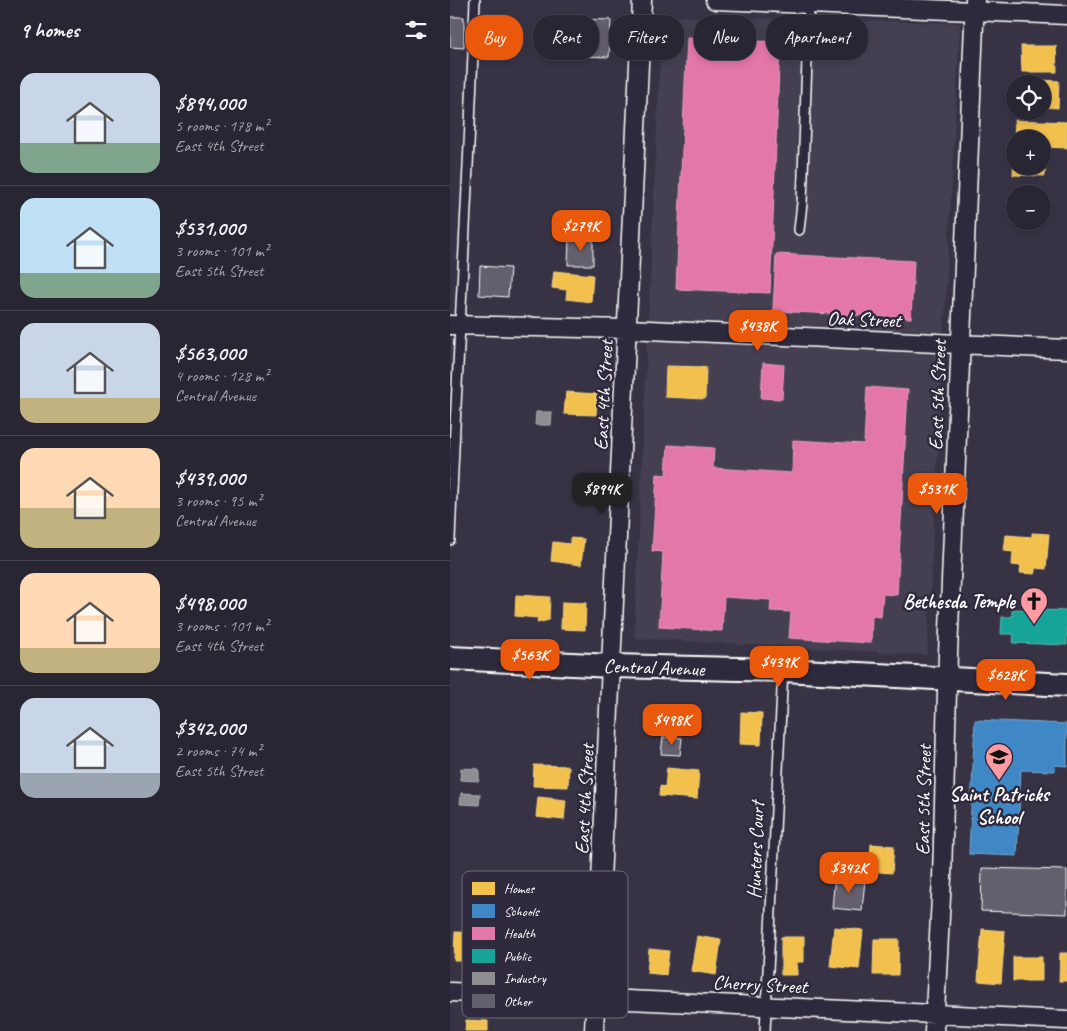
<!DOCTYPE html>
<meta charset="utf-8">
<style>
:root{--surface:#292634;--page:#312e3c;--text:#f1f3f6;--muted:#a5a5ac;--line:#45434f;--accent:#ea580c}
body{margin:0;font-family:Caveat,sans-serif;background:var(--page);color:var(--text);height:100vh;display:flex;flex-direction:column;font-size:19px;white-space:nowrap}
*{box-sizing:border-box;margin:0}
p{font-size:16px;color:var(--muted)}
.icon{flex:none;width:28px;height:28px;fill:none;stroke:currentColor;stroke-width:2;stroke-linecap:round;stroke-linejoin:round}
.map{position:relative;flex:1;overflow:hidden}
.panel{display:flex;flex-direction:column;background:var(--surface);width:450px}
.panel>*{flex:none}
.top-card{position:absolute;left:15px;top:15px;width:475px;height:45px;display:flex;gap:10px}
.fabs{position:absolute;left:556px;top:75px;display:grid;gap:10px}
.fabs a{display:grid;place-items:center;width:45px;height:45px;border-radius:50%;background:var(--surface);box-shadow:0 2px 8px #0003,0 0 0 1px var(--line);font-size:25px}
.price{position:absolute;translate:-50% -42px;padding:0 11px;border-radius:10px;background:var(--accent);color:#fff;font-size:16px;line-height:32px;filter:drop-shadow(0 1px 2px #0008)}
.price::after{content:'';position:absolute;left:50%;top:30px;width:15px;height:11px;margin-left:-8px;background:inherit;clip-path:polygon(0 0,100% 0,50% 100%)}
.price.active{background:#222;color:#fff}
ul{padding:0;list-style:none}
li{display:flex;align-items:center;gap:15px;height:125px;padding:0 20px}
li+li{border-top:1px solid var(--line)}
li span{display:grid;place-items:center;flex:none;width:140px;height:100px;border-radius:15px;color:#555}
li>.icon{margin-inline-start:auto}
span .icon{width:60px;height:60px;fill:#fffc;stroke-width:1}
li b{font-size:21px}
h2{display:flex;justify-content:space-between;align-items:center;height:60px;padding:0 20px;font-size:21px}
.pill{padding:0 18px;border-radius:20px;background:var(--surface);box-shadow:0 2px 8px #0003,0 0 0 1px var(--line);font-size:18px;line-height:45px}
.pill.active{background:var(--accent);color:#fff}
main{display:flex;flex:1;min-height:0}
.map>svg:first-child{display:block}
.built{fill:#444051}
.homes{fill:#f2c14e;stroke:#f6d483}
.schools{fill:#3f88c5;stroke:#79acd6}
.health{fill:#e377a8;stroke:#eba0c2}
.public{fill:#17a398;stroke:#5dbfb7}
.industry{fill:#8d8d92;stroke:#afafb3}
.building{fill:#635f6d;stroke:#fff}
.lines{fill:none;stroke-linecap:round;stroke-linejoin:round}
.service-casing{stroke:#fff;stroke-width:12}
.minor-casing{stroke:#fff;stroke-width:21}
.tertiary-casing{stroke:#fff;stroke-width:26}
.service{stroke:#2f2a3d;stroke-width:9}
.minor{stroke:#2f2a3d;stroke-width:18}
.tertiary{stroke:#2f2a3d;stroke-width:22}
.labels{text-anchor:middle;stroke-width:5;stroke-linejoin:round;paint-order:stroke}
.street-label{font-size:20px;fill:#fff;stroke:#2f2a3d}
.poi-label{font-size:20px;font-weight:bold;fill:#fff;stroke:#2f2a3d;text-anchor:end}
.key{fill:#2f2a3d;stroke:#6d6a77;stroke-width:1}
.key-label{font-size:14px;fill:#fff}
</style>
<main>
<section class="panel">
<h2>9 homes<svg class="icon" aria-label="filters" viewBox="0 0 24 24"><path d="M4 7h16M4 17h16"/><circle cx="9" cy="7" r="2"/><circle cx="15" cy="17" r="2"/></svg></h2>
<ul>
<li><span style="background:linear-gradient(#c9d6e8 70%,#7fa58c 0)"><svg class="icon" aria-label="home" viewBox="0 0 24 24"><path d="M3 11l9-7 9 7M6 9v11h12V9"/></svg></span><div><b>$894,000</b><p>5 rooms · 178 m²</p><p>East 4th Street</p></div></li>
<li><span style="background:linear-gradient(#bfe0f5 75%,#7fa58c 0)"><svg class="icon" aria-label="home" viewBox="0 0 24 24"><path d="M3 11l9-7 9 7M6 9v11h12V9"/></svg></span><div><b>$531,000</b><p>3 rooms · 101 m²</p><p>East 5th Street</p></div></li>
<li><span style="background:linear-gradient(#c9d6e8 75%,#c2b280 0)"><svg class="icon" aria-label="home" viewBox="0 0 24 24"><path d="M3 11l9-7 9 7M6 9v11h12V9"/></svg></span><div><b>$563,000</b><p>4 rooms · 128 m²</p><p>Central Avenue</p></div></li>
<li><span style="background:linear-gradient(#ffd9b3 60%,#c2b280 0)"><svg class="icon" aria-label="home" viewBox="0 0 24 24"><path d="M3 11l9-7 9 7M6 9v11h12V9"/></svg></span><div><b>$439,000</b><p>3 rooms · 95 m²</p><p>Central Avenue</p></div></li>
<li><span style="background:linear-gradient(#ffd9b3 75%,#c2b280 0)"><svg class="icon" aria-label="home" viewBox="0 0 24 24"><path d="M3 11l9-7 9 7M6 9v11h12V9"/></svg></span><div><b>$498,000</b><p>3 rooms · 101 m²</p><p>East 4th Street</p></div></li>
<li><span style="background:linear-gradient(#c9d6e8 75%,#9aa5b1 0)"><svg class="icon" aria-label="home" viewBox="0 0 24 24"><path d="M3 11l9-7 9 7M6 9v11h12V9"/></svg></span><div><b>$342,000</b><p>2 rooms · 74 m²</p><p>East 5th Street</p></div></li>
</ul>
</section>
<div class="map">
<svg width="617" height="1031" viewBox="0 0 617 1031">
<rect width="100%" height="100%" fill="#373345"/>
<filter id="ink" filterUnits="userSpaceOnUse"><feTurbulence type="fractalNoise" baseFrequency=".02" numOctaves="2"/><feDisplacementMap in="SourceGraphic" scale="10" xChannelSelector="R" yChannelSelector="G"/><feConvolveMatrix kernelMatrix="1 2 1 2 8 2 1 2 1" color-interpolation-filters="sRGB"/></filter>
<g filter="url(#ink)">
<!-- built -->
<path class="built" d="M212,16L510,23L477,655L184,638Z"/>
<!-- homes -->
<path class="homes" d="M571,46H606L607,72H572Z
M571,79L609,81L608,108L592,107V84H571Z
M565,120L617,122V148L592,147V139H565L564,145Z
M564,151L565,166H592V152L596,153L595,176L563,175Z
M104,271L143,275L141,302L116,299L117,290L102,288Z
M216,366L256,367L255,399L215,397Z
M116,392L147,394L146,415L114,414Z
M582,533L599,534L596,569L585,568V574L570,573L571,566L562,565L563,552L554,551L556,535L582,537Z
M120,538L134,539L131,565L101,561L103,542L120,544Z
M66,595L100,597L99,620L87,623L88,618L65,616Z
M112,602L136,603L135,630L111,629Z
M291,712L312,713L311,745L290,744Z
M84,765L119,766L118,787L83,786Z
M217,768L249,771L247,799L209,796L210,786L215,787Z
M88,797L116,800L114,820L86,817Z
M421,844L444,846L442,873L419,871Z
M384,927L413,930L409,969L380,966Z
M532,929L555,931L551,983L528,981Z
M5,932L36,933V961H4Z
M247,936L271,940L266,975L241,971Z
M331,937H354V962H347V975H331Z
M424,939H449L448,975H423Z
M199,949L219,951L216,975L197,973Z
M610,953H617V981H609Z
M563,957H592V981H563Z
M16,1020L38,1021V1031H15Z"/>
<!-- schools -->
<path class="schools" d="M525,720L617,724V766L605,765V771L571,770L567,856L519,854Z"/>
<!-- health -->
<path class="health" d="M237,38L330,42L320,293L226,289Z
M326,254L464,261L461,318L323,311Z
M313,363L334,365L332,399L311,398Z
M417,387L458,390L447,595L433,594L431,617L422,616L421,643L339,638L341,612L320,611L321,600L274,597L272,631L209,627L213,552L202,551L207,474L216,475L218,445L264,448L263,468L342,473L343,440L414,444Z"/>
<!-- public -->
<path class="public" d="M562,609L617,611V645L563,643L564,634H551L552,617H562Z"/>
<!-- industry -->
<path class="industry" d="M86,412H102L101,425H85Z
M11,768L29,769V781L10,780Z
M11,793L30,794L29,805L10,804Z"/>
<!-- building -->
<path class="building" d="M0,17H14V48L0,47Z
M37,19L58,20L57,30H65L64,50L35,48Z
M127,19L161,20L159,57L126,56Z
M119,239H143V265H118Z
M30,266L60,268L58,297L29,295Z
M213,737L232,738L230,755L211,754Z
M532,868L617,870V914L531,911Z
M385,876L415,879L412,911L382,908Z"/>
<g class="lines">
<!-- service casing -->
<g class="service-casing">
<path id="service" d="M349,230L352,203L359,3
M0,540C7,360 19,180 25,0
M315,1031L333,670"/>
</g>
<!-- minor casing -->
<g class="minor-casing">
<path id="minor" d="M265,0L617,15
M0,325L177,329L617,349
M0,992L617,1020
M144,1031L192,0
M484,1031L492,878L498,654L525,0"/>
</g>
<!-- tertiary casing -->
<g class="tertiary-casing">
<path id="tertiary" d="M0,658L162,666L333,670L617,685"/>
</g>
<!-- service -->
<use href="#service" class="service"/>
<!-- minor -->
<use href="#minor" class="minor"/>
<!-- tertiary -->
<use href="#tertiary" class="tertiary"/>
</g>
</g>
<!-- icons -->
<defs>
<g id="church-pin" transform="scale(1.4375)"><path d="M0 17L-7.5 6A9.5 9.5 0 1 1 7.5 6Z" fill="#ff9aa2" stroke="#2f2a3d"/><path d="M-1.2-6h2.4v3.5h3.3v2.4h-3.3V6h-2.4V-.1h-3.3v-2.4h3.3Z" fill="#111"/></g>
<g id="school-pin" transform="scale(1.4375)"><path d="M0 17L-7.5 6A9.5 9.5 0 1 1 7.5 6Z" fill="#ff9aa2" stroke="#2f2a3d"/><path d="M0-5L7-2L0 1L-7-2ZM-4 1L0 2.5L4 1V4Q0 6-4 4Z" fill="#111"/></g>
</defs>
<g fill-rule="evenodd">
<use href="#church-pin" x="584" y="601"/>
<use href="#school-pin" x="549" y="757"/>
</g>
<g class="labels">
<!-- street labels -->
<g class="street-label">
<text transform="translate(414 319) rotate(2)" y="7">Oak Street</text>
<text transform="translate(153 395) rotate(-87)" y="7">East 4th Street</text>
<text transform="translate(487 395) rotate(-88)" y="7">East 5th Street</text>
<text transform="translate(204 667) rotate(2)" y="7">Central Avenue</text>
<text transform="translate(134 799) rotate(-87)" y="7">East 4th Street</text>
<text transform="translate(473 800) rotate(-89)" y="7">East 5th Street</text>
<text transform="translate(305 850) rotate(-88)" y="7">Hunters Court</text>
<text transform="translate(310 984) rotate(3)" y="7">Cherry Street</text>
</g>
<!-- poi labels -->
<g class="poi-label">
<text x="565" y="608">Bethesda Temple</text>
<text x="549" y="801" text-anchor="middle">Saint Patricks<tspan x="549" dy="23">School</tspan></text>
</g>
</g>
<!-- legend -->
<rect x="12" y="871" width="166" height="147" rx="8" class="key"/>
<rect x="22" y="882" width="23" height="13" fill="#f2c14e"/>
<rect x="22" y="904" width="23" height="14" fill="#3f88c5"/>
<rect x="22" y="927" width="23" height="13" fill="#e377a8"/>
<rect x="22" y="949" width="23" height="14" fill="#17a398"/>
<rect x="22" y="972" width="23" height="13" fill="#8d8d92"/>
<rect x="22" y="994" width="23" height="14" fill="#635f6d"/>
<g class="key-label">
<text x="54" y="893">Homes</text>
<text x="54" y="916">Schools</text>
<text x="54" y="938">Health</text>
<text x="54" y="961">Public</text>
<text x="54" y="983">Industry</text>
<text x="54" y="1006">Other</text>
</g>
</svg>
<div class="fabs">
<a><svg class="icon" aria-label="locate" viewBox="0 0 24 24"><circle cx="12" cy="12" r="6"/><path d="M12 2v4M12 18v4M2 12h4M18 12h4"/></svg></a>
<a>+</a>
<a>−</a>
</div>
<b class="price" style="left:131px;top:252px">$279K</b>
<b class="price" style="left:308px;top:352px">$438K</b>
<b class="price active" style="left:152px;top:515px">$894K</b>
<b class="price" style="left:487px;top:515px">$531K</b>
<b class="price" style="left:80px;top:681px">$563K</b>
<b class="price" style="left:329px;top:688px">$439K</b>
<b class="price" style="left:556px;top:701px">$628K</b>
<b class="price" style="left:222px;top:746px">$498K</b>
<b class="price" style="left:399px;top:894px">$342K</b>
<div class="top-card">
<a class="pill active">Buy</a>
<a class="pill">Rent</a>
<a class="pill">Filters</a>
<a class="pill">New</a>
<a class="pill">Apartment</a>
</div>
</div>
</main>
